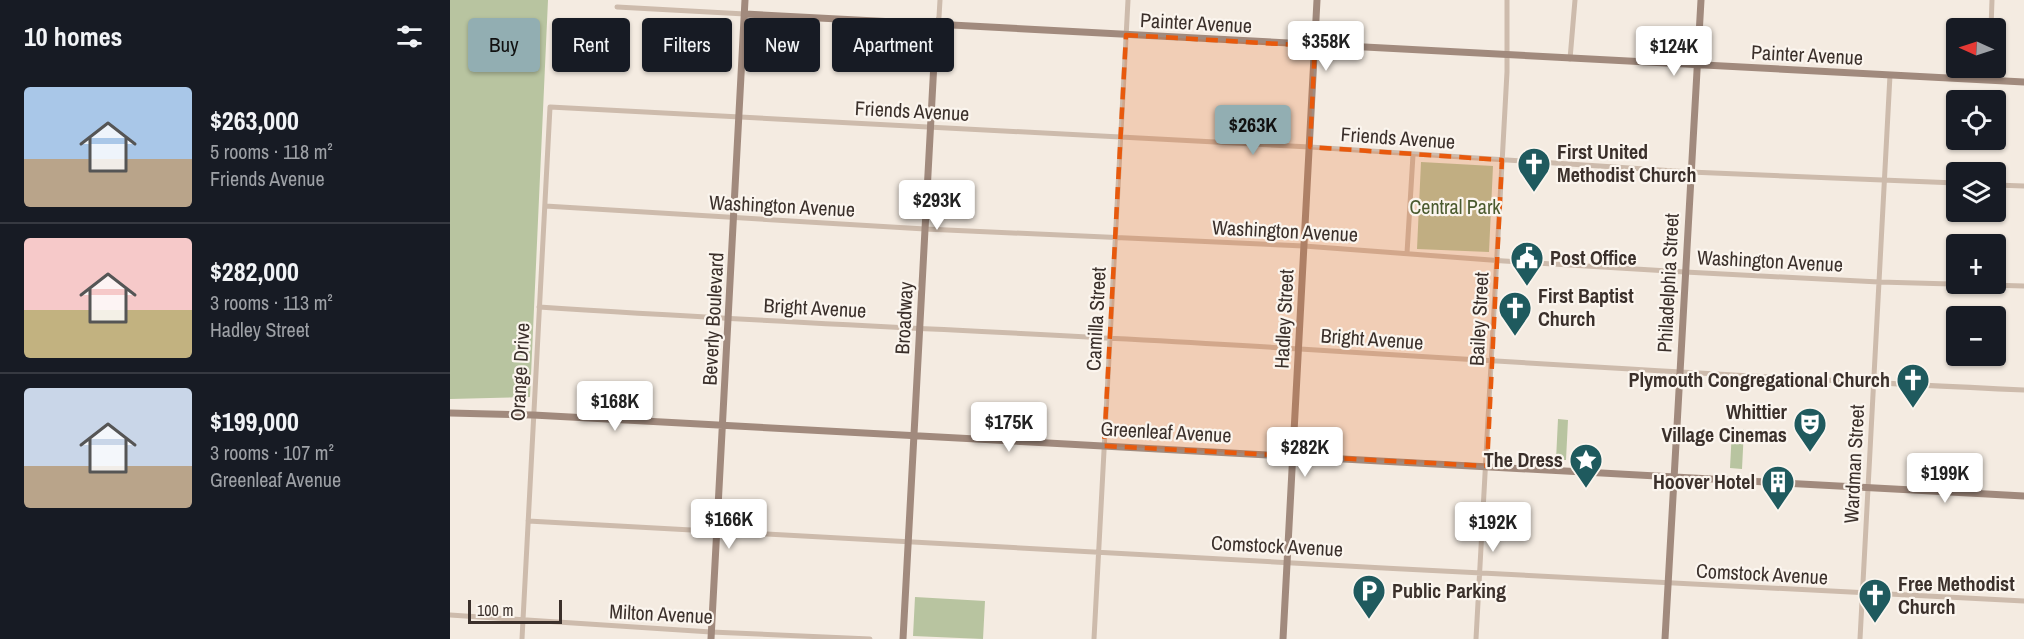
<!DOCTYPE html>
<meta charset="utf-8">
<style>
:root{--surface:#171b24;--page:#242831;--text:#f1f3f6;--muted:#9ea1a6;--line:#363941;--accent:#92aeb2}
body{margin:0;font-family:"Archivo Narrow",sans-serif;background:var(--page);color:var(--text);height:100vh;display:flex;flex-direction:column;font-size:22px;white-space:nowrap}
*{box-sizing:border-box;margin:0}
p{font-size:20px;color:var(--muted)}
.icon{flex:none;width:33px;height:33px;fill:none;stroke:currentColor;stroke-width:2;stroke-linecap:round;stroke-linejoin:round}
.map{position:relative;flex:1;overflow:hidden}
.side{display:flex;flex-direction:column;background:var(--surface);width:450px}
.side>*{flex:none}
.banner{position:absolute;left:18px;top:18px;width:570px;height:54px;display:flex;gap:12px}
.needle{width:39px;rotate:273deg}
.tools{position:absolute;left:1496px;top:18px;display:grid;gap:12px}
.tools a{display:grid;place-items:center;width:60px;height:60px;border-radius:6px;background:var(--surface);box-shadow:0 2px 4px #0004;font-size:30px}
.scale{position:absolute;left:18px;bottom:15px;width:94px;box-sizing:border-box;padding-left:6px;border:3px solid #3b302b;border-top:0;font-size:16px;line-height:21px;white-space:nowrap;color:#3b302b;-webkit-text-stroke:4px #fbf5ee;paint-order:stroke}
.price{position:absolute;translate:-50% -51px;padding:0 14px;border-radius:6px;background:#fff;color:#222;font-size:20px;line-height:39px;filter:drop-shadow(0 2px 3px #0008)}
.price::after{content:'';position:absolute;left:50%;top:36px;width:18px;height:14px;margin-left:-9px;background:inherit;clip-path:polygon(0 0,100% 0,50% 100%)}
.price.current{background:var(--accent);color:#111}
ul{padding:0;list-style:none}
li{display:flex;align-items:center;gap:18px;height:150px;padding:0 24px}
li+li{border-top:2px solid var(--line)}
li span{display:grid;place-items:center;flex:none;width:168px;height:120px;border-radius:6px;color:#555}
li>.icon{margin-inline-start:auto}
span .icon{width:72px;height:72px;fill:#fffc;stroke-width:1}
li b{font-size:26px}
h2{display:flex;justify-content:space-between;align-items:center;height:72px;padding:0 24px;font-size:26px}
.pill{padding:0 21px;border-radius:6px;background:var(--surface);box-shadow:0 2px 4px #0004;font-size:21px;line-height:54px}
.pill.current{background:var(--accent);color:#111}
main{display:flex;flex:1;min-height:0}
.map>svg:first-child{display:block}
.green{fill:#b8c4a0}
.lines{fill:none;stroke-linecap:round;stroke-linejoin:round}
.street{stroke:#cdbbac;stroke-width:5}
.secondary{stroke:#a18a7d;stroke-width:7}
.marked{fill:#e8590c;fill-opacity:0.2;stroke:#e8590c;stroke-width:4.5;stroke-dasharray:12 8;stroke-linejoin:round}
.labels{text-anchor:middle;stroke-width:4.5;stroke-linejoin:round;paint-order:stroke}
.street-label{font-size:20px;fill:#3b302b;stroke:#fbf5ee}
.poi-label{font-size:20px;font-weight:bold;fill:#3b302b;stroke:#fbf5ee;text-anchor:start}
.park-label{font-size:20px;fill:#4a5a2e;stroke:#fbf5ee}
</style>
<main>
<section class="side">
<h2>10 homes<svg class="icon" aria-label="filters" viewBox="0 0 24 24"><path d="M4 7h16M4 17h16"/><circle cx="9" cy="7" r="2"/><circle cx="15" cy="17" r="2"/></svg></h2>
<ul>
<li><span style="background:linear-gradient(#a9c7e8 60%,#b9a48a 0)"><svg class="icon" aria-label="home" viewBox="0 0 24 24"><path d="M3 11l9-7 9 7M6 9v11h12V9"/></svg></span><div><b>$263,000</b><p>5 rooms · 118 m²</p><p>Friends Avenue</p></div></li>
<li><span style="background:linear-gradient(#f6c9c9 60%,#c2b280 0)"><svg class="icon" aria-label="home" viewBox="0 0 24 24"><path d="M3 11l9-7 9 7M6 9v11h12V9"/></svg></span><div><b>$282,000</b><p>3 rooms · 113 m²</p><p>Hadley Street</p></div></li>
<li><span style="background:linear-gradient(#c9d6e8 65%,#b9a48a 0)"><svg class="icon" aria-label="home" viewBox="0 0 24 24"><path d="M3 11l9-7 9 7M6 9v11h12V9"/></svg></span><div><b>$199,000</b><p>3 rooms · 107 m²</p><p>Greenleaf Avenue</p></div></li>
</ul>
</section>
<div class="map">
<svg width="1574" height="639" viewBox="0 0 1574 639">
<rect width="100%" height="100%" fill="#f4ebe1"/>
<!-- green -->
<path class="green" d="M0,0H98L80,397L0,399Z
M971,162L1043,166L1039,252L967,249Z
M1108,419L1118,420L1116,460H1106Z
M1282,429H1294L1292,469L1280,468Z
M465,597L535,601L533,639L463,636Z"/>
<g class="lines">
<!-- street -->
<path class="street" d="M167,7L295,14
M486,25L489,17L490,0
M1541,28L1542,0
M1120,59L1125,0
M1538,80L1539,68
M1545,185L1574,186
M95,206L475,229L854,246L1054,261L1235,272L1429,282L1574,286
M957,253L963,155
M89,307C343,324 597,333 850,349C1091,364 1333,379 1574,390
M78,521C577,545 1075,579 1574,601
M0,615L261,632L420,639
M72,639L100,107L860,147L1240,172L1506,183
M644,639L678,0
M1026,639L1057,72V0
M1410,639L1440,75"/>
<!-- secondary -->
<path class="secondary" d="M295,14L1574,82
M0,413L83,415L1574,496
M261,639L295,0
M453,639L486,25
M833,639L867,0
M1215,639L1251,0"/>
</g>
<!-- marked area -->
<path class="marked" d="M676,35L865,46L860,147L1052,160L1037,466L654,446Z"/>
<!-- icons -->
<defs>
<g id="church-pin" transform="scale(1.725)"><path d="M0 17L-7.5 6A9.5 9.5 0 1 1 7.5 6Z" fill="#1f5a5e" stroke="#fbf5ee"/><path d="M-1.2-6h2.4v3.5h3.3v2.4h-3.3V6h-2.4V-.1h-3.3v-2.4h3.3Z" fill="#fff"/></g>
<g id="civic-pin" transform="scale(1.725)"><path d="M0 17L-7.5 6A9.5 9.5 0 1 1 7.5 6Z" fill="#1f5a5e" stroke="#fbf5ee"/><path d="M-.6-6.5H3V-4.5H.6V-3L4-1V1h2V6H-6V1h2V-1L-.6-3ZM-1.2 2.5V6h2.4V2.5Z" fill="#fff"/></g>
<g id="theatre-pin" transform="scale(1.725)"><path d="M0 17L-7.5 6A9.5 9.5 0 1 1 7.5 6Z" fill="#1f5a5e" stroke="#fbf5ee"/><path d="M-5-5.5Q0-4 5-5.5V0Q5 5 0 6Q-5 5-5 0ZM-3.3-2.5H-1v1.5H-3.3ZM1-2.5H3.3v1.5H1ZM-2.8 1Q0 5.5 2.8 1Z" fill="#fff"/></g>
<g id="sight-pin" transform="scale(1.725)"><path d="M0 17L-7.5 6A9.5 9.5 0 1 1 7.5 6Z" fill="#1f5a5e" stroke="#fbf5ee"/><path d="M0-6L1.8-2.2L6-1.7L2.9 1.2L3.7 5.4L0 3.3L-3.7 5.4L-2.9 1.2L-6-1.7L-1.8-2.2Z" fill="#fff"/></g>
<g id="building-pin" transform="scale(1.725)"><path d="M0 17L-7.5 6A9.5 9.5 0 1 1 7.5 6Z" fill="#1f5a5e" stroke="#fbf5ee"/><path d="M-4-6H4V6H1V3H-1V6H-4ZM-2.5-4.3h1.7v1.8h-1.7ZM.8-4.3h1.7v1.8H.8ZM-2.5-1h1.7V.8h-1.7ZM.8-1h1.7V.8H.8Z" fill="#fff"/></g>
<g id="parking-pin" transform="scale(1.725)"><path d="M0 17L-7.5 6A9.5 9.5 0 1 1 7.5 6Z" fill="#1f5a5e" stroke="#fbf5ee"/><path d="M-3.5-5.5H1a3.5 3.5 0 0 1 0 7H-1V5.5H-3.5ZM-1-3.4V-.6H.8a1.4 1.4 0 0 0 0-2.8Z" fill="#fff"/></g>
</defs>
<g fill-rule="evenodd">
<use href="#church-pin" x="1084" y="164"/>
<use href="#civic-pin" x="1077" y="258"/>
<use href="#church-pin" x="1065" y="308"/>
<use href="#church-pin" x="1463" y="380"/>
<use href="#theatre-pin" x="1360" y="424"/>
<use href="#sight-pin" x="1136" y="460"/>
<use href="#building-pin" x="1328" y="482"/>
<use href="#parking-pin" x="919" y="591"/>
<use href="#church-pin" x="1425" y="595"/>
</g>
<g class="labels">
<!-- street labels -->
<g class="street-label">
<text transform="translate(746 23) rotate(3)" y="7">Painter Avenue</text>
<text transform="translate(1357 55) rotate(3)" y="7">Painter Avenue</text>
<text transform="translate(462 111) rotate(3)" y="7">Friends Avenue</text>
<text transform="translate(948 138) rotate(4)" y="7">Friends Avenue</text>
<text transform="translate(332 206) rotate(3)" y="7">Washington Avenue</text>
<text transform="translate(835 231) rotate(3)" y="7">Washington Avenue</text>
<text transform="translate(1320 261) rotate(3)" y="7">Washington Avenue</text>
<text transform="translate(1218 283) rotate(-87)" y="7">Philadelphia Street</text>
<text transform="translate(365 308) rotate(3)" y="7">Bright Avenue</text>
<text transform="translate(454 318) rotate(-87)" y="7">Broadway</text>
<text transform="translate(263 319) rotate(-87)" y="7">Beverly Boulevard</text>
<text transform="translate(646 319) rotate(-87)" y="7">Camilla Street</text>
<text transform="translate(834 319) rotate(-87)" y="7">Hadley Street</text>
<text transform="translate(1029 319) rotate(-87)" y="7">Bailey Street</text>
<text transform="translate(922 339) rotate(4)" y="7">Bright Avenue</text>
<text transform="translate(70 372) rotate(-87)" y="7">Orange Drive</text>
<text transform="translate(716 432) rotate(3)" y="7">Greenleaf Avenue</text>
<text transform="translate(1404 464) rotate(-87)" y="7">Wardman Street</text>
<text transform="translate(827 546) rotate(3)" y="7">Comstock Avenue</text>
<text transform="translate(1312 574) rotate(3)" y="7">Comstock Avenue</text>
<text transform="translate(211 614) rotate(3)" y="7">Milton Avenue</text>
</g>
<!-- poi labels -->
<g class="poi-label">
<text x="1107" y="159">First United<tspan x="1107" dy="23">Methodist Church</tspan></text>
<text x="1100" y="265">Post Office</text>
<text x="1088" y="303">First Baptist<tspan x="1088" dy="23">Church</tspan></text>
<text x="1440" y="387" text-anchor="end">Plymouth Congregational Church</text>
<text x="1337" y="419" text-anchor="end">Whittier<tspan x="1337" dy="23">Village Cinemas</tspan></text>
<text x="1113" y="467" text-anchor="end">The Dress</text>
<text x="1305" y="489" text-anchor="end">Hoover Hotel</text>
<text x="1448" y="591">Free Methodist<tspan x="1448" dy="23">Church</tspan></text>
<text x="942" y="598">Public Parking</text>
</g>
<!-- park labels -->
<g class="park-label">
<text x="1005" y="214">Central Park</text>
</g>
</g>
</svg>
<div class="tools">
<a><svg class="needle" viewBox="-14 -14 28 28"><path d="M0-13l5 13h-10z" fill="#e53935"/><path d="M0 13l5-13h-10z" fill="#9ea1a6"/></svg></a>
<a><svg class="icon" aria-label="locate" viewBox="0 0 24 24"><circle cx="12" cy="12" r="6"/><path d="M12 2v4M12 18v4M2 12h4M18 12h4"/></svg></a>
<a><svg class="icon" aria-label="layers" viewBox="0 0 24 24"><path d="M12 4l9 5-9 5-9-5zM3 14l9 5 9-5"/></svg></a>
<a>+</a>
<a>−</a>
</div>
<div class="scale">100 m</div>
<b class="price" style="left:876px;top:72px">$358K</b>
<b class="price" style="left:1224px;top:77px">$124K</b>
<b class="price current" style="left:803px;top:156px">$263K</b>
<b class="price" style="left:487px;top:231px">$293K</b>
<b class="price" style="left:165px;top:432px">$168K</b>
<b class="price" style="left:559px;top:453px">$175K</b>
<b class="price" style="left:855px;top:478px">$282K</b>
<b class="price" style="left:1495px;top:504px">$199K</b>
<b class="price" style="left:279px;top:550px">$166K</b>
<b class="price" style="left:1043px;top:553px">$192K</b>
<div class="banner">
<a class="pill current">Buy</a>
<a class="pill">Rent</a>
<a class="pill">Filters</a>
<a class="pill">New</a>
<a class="pill">Apartment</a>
</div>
</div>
</main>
